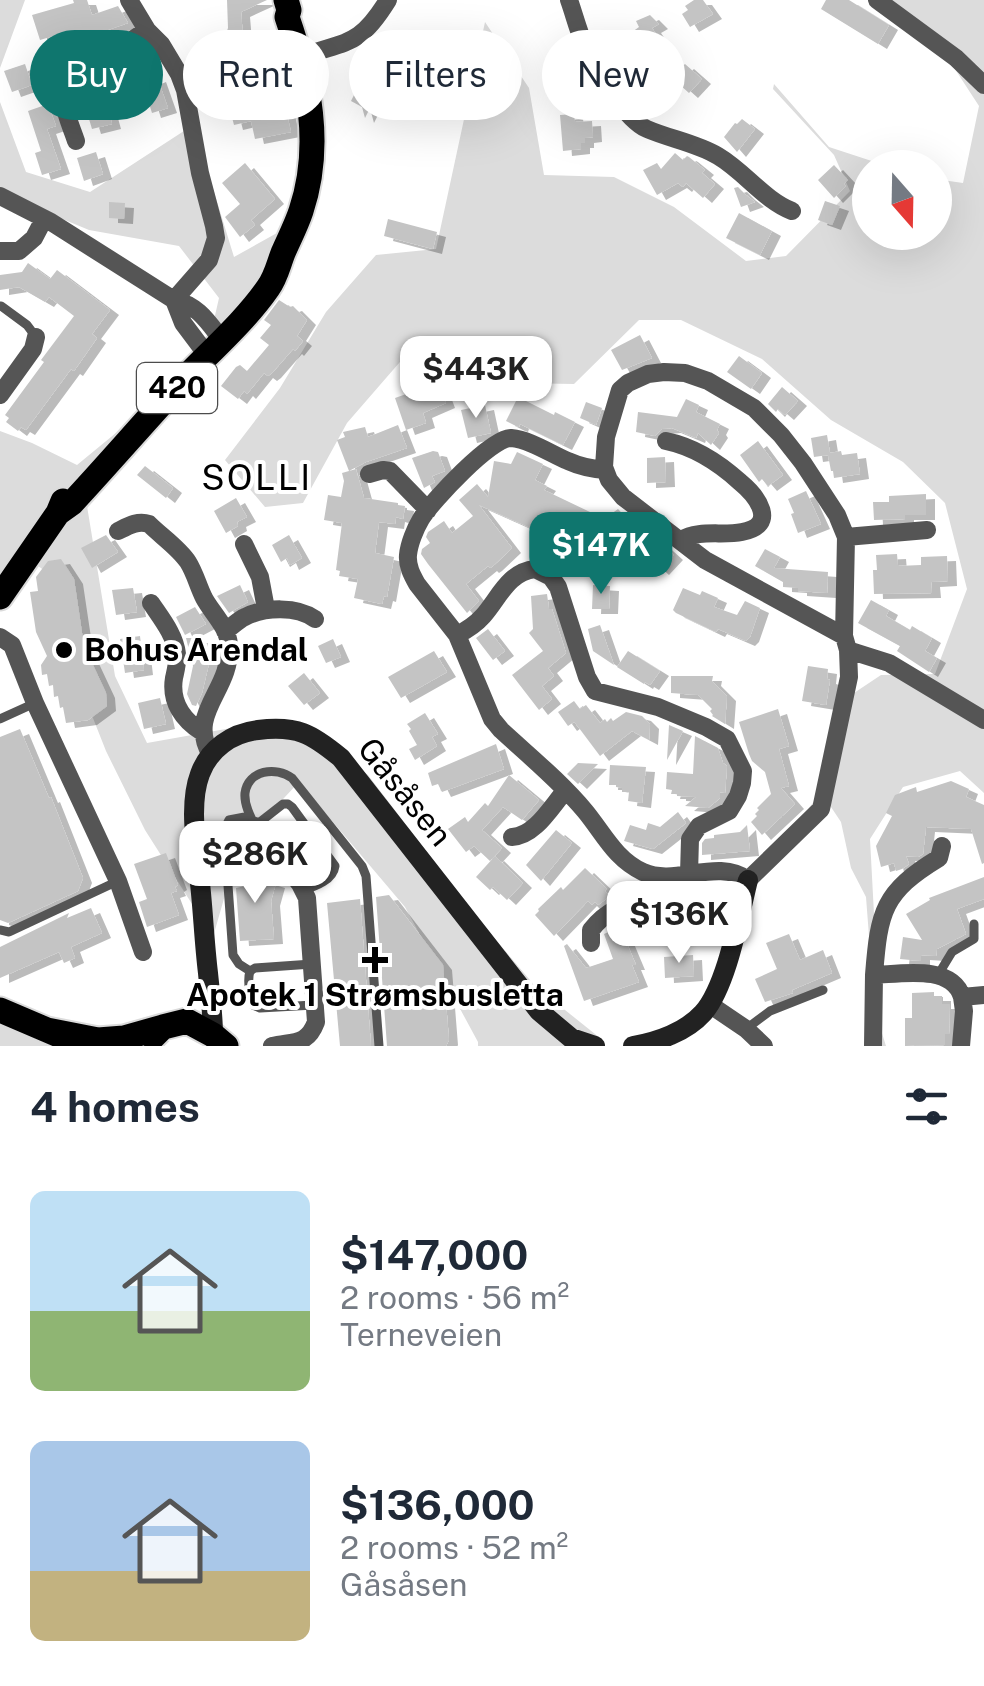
<!DOCTYPE html>
<meta charset="utf-8">
<style>
:root{--surface:#fff;--page:#f6f6f7;--text:#1f2937;--muted:#747a83;--accent:#0f766e}
body{margin:0;font-family:"Public Sans",sans-serif;background:var(--page);color:var(--text);height:100vh;display:flex;flex-direction:column;font-size:38px;white-space:nowrap}
*{box-sizing:border-box;margin:0}
p{font-size:32px;color:var(--muted)}
.icon{flex:none;width:55px;height:55px;fill:none;stroke:currentColor;stroke-width:2;stroke-linecap:round;stroke-linejoin:round}
.map{position:relative;height:1046px;overflow:hidden}
.side{display:flex;flex-direction:column;background:var(--surface);flex:1}
.side>*{flex:none}
.guide{position:absolute;left:30px;top:30px;width:925px;height:90px;display:flex;gap:20px}
.needle{width:65px;rotate:160deg}
.controls{position:absolute;left:852px;top:150px;display:grid;gap:20px}
.controls a{display:grid;place-items:center;width:100px;height:100px;border-radius:50%;background:var(--surface);box-shadow:0 10px 40px #0002;font-size:50px}
.price{position:absolute;translate:-50% -85px;padding:0 22px;border-radius:20px;background:#fff;color:#222;font-size:32px;line-height:65px;filter:drop-shadow(0 2px 5px #0008)}
.price::after{content:'';position:absolute;left:50%;top:60px;width:30px;height:22px;margin-left:-15px;background:inherit;clip-path:polygon(0 0,100% 0,50% 100%)}
.price.on{background:var(--accent);color:#fff}
ul{padding:0;list-style:none}
li{display:flex;align-items:center;gap:30px;height:250px;padding:0 30px}
li span{display:grid;place-items:center;flex:none;width:280px;height:200px;border-radius:15px;color:#555}
li>.icon{margin-inline-start:auto}
span .icon{width:120px;height:120px;fill:#fffc;stroke-width:1}
li b{font-size:42px}
h2{display:flex;justify-content:space-between;align-items:center;height:120px;padding:0 30px;font-size:42px}
.pill{padding:0 35px;border-radius:45px;background:var(--surface);box-shadow:0 10px 40px #0002;font-size:35px;line-height:90px}
.pill.on{background:var(--accent);color:#fff}
.map>svg:first-child{display:block}
.green{fill:#dcdcdc}
.building{fill:#c4c4c4;filter:url(#shadow)}
.lines{fill:none;stroke-linecap:round;stroke-linejoin:round}
.primary-casing{stroke:#dbdbdb;stroke-width:29}
.lane{stroke:#555;stroke-width:9}
.street{stroke:#555;stroke-width:18}
.secondary{stroke:#222;stroke-width:20}
.primary{stroke:#000;stroke-width:25}
.poi-dot{fill:#000;stroke:#fff;stroke-width:4}
.labels{text-anchor:middle;stroke-width:8;stroke-linejoin:round;paint-order:stroke}
.shield{fill:#fff;stroke:#4c4c4c;stroke-width:2.5}
.shield-label{font-size:30px;font-weight:bold;fill:#000}
.poi-label{font-size:32px;font-weight:bold;fill:#000;stroke:#fff;text-anchor:start}
.street-label{font-size:32px;fill:#000;stroke:#fff}
.neighbourhood-label{font-size:35px;letter-spacing:2.5px;fill:#000;stroke:#fff}
</style>
<div class="map">
<svg width="984" height="1046" viewBox="0 0 984 1046">
<defs>
<filter id="shadow"><feDropShadow dx="9" dy="5" stdDeviation="0" flood-color="#0004"/></filter>
</defs>
<rect width="100%" height="100%" fill="#fff"/>
<!-- green -->
<path class="green" d="M0,0H25L0,68Z
M868,0H984V793L960,771L903,787L870,839L880,1027L886,1046H881L873,988L866,897L851,868L841,822L829,804L792,828L828,785L851,695L881,675L935,674L967,589L945,503L903,462L831,420L762,359L681,320H639L574,384L515,383L434,339L406,355L347,423L303,503L265,507L225,460L280,388L326,312L376,255L436,249L485,22L529,88L544,175L614,177L674,207L746,261L786,256L850,191L834,155L773,89L774,84L829,147L890,167L870,168V232H935V179L963,183L979,106L951,63Z
M0,102L26,172L90,192L187,129L207,169L234,257L295,223L299,251L181,388L120,455L87,506L115,676L147,743L237,727L313,731L368,775L478,919L535,986L605,1042L599,1046H478V1042L405,907L299,782L239,846L213,937L145,830L106,751L72,665L45,571L27,558L0,596V431L32,443L77,465L145,409L208,346L219,298L179,246L89,230L0,193Z
M0,1014L75,1046H0Z"/>
<!-- building -->
<path class="building" d="M73,0H87L92,15L118,6L128,23L76,41L78,46L66,50L60,34L40,40L32,15L74,3Z
M227,0H267L241,12L243,36L235,56L220,50L228,28Z
M694,0H703L713,14L690,27L682,14L688,10L685,6Z
M826,0H849L889,25L878,44L821,9Z
M650,15L659,24L652,28L660,40L646,49L643,45L641,46L632,32L639,27L636,21Z
M447,33L466,40L451,76L446,74L423,115L413,109Z
M395,41L413,49L399,85L380,77Z
M144,60L150,80L157,77L168,108L152,113L146,94L138,96L129,65Z
M25,64L32,85L12,92L4,71Z
M685,64L702,79L689,93L670,76Z
M360,83L378,92L365,118L362,107L351,101Z
M91,84L97,101L105,99L112,124L92,129L80,89Z
M643,84L661,95L653,108L635,96Z
M248,93L250,102L283,97L291,132L255,139L251,121L234,125L227,98Z
M48,104L56,126L47,129L61,169L42,175L35,153L41,151L28,111Z
M574,114L575,122L592,121L593,137L585,138V143H581V149L563,151L560,115Z
M742,119L755,129L737,152L724,137L735,123L737,124Z
M96,152L103,174L84,181L77,158Z
M675,153L683,160L687,156L689,157L705,170L702,173L715,184L703,198L686,183L683,187L678,183L657,195L643,170L657,163L661,169Z
M245,163L275,199L251,220L255,225L240,237L225,217L240,204L222,183Z
M834,165L848,180L844,184L846,186L834,198L818,180Z
M738,187L746,195L755,202L741,207L734,188Z
M825,201L840,206L832,225L818,220Z
M109,202L125,203L124,219L109,218Z
M739,213L772,231L760,255L726,238Z
M388,219L437,232L433,249L384,236Z
M28,263L50,279L57,270L110,310L92,334L97,338L74,371L71,369L26,430L21,427L18,431L6,422L9,418L5,415L44,362L41,360L74,316L49,297L45,302L19,287L0,290V275L22,272Z
M279,300L290,307L293,306L307,320L297,336L303,341L295,351L293,349L272,373L268,376L264,373L247,394L244,391L238,399L221,386L236,367L240,365L247,371L269,345L260,338L271,325L264,320Z
M640,335L652,358L622,370L611,350Z
M446,354L456,381L440,387L446,403L423,413L426,423L406,430L395,398L429,386L422,364Z
M739,356L762,373L751,389L727,372Z
M782,387L798,401L785,415L778,409L776,412L768,404Z
M518,397L554,415L555,412L575,422L563,445L520,424L519,427L516,426L506,421Z
M686,399L699,405L696,412L720,424L717,430L719,433L711,445L698,433L696,438L672,428L662,429L655,436L636,432L638,412L677,417Z
M586,402L602,408L596,425L580,418Z
M485,405L491,433L468,438L461,410Z
M398,425L407,448L366,462L349,471L337,440L345,437L343,432L365,427L368,437Z
M827,435L830,453L841,451L842,455L857,453L860,474L834,478L833,471H831L828,455L814,457L811,438Z
M758,441L783,475L768,486L762,479L759,482L740,455Z
M433,451L438,452L445,471L432,476L435,482L424,488L412,458Z
M517,452L543,464L535,480L547,486L544,490L590,512L618,559L601,568L580,529L566,522L564,526L558,523L553,564L540,558L542,533L479,505L512,548L493,566L490,568L488,566L466,584L479,601L467,613L428,564L421,554L422,549L430,543L426,537L428,532L444,521L452,533L473,516L459,500L477,484L488,497L494,461L511,464Z
M665,457L666,482L647,483V458Z
M145,466L173,488L166,498L137,475Z
M356,469L364,498L398,503V505L405,506L403,519L396,517L395,524L379,522L375,553L394,557L387,597L384,596L382,604L354,598L358,579L339,576L340,571L336,570L342,523L324,520L328,495L341,497L344,481L342,473Z
M806,491L821,524L798,533L791,514L794,513L788,499Z
M926,494V515H905V519L874,520L873,502H889V496Z
M236,498L247,517L237,522L238,526L226,533L214,511Z
M618,509L633,525L621,534L604,519Z
M106,535L118,552L92,568L81,548Z
M289,535L302,558L290,565L287,558L281,562L272,545Z
M654,537L674,555L660,570L638,550L647,540L649,543Z
M765,549L780,557L774,568L828,572L827,593L798,591V588L783,587V582L755,566Z
M897,554L898,566L921,565V557L947,556L948,581L931,582L932,593L874,594L873,570H877L876,555Z
M61,559L74,579L84,646L106,693L107,706L88,720L66,723L63,707L60,708L58,696L54,697L53,685L49,686L47,674L42,675L41,665L47,656L36,632L30,592L38,591L36,577L48,561Z
M240,585L248,602L229,613L217,596Z
M593,585L610,586L609,609H592Z
M133,588L137,612L116,615L112,590Z
M683,588L700,595L702,591L718,598L714,607L737,615L745,601L760,608L750,637L746,641L718,629L716,632L676,613L673,610Z
M547,594L549,609H552L566,653L548,668L554,676L542,686L552,699L539,710L512,675L543,651L529,633L533,629L531,596Z
M871,600L889,610L886,616L910,630L912,626L932,638L925,651L937,658L929,672L897,651L900,646L858,623Z
M195,607L206,624L185,635L176,617Z
M600,625L614,665L593,651L588,629Z
M488,629L505,651L493,660L476,638Z
M140,636L144,670L125,673L120,639Z
M186,638H199L206,652L212,651L202,693L196,706L192,705L187,694L193,666Z
M333,639L341,657L326,663L318,646Z
M434,651L447,672L401,698L388,677Z
M628,651L660,671L650,685L645,682L644,684L617,667Z
M808,666L828,669L827,679L830,680L826,705L802,701Z
M304,673L320,693L304,705L288,686Z
M671,676H713L712,681L727,696L725,724L712,716L713,715L710,711L712,709L698,695L671,693Z
M160,698L166,724L144,729L138,703Z
M574,701L580,709L586,705L600,723L605,719L607,722L611,718L613,721L626,712L642,716L650,724L649,740L632,731L600,756L576,724L574,722L568,726L558,712Z
M778,709L789,746L779,749L789,786L781,788L795,804L762,835L751,822L757,816L755,814L759,810L757,808L771,794L765,772L752,761L749,754L739,722Z
M425,713L438,734L432,737L437,746L415,760L409,749L417,745L409,731L411,729L407,724Z
M669,725L683,731L667,760Z
M20,729L49,798L51,797L83,878L78,891L8,923L0,920V737Z
M695,736L718,748L723,763L727,766L725,793L720,792V798L708,808L685,806L696,797L677,796V794H671L672,790L666,789L667,772L693,774Z
M496,744L504,769L442,792L438,784L432,786L428,773Z
M578,763L598,764L578,784L567,774Z
M610,765L646,767L642,803L628,801L629,792H622V788L616,787V785H609Z
M509,775L539,800L522,820L503,807L482,830L502,848L490,861L474,846L466,852L448,829L465,817L468,822L485,803L488,806Z
M951,781L969,789L966,797L984,805V863L982,864L971,829L926,827L923,854L918,857L906,856L909,864L902,869L896,871L894,863L881,867L876,846L892,816L886,813L895,795L916,787L917,792Z
M678,812L686,823L653,849L624,841L630,825L646,830L648,823L660,827Z
M747,825L750,851L702,855V843L705,839L714,838V835L740,832Z
M556,830L572,843L541,881L526,865Z
M166,853L178,885L175,887L177,891L171,893L179,915L147,927L139,902L147,899L134,864Z
M495,856L523,883L507,900L493,887L490,890L476,877Z
M246,865L262,869L260,878L276,883L271,901L274,939L240,941L236,888L245,886L242,876Z
M585,868L607,889L605,891L610,896L598,905L595,902L592,905L588,901L554,936L535,915L539,911L538,909L561,887L563,890Z
M984,877V899L957,909L966,934L937,949L936,956L921,955V961L900,959L903,937L922,940L906,914L930,900L929,898Z
M692,891L709,911L694,923L692,920L688,924L684,920L679,924L676,920L659,935L648,922L672,901L675,905Z
M389,895L443,965L449,1040L446,1046H387L376,897Z
M360,899L371,1046H340L327,903Z
M91,908L102,933L71,947L75,958L64,963L59,952L0,978V947L69,913L67,918Z
M620,927L636,965H632L639,982L584,1001L564,946L567,944L586,968L613,959L604,934Z
M789,934L800,960L823,950L832,973L792,990L793,993L765,1002L755,979L777,969L766,943Z
M693,955L694,976L665,978L664,957Z
M934,992V996H942V1004H950L949,1034H945V1045L905,1046V1018H912V993Z"/>
<g class="lines">
<!-- primary casing -->
<g class="primary-casing">
<path id="primary" d="M58,513L72,503C110,462 147,419 185,378C213,349 245,321 268,288C276,277 278,266 283,253C289,239 296,226 301,211C323,145 309,81 287,17L289,10L286,0
M0,597L58,513L63,501
M0,1010L61,1036
M47,1030L98,1040L124,1038L163,1027
M153,1037L163,1027L187,1021L213,1035L226,1046"/>
</g>
<!-- lane -->
<path class="lane" d="M1,306L27,325L36,337
M0,719L35,703
M250,816L229,820L224,830L233,955L239,964L250,971
M304,890C316,886 333,880 335,866L292,807L288,804H283L255,826C250,816 244,804 245,793C248,770 276,766 292,778L362,866L366,876L379,1046
M0,930L9,932L118,881
M312,964L255,968L250,971C247,981 250,995 253,1005L260,1008L314,1005
M938,975L952,952L974,939V924
M746,1029L770,1011L823,990"/>
<!-- street -->
<path class="street" d="M129,0L147,30L161,44L179,74L185,90L200,173L214,226L216,238L209,260L174,300
M569,0C574,14 578,30 584,44C593,66 625,120 647,129C670,139 696,143 718,156C745,172 764,200 792,211
M877,0L956,58L984,85
M301,57C348,40 359,47 388,0
M76,141C70,122 57,100 69,82L147,30
M0,196L51,222L174,300C198,305 208,322 222,340
M0,251H19L34,238L44,219
M174,300L183,323L207,355
M0,395L33,349L36,337
M666,441C695,447 718,462 740,482C757,496 779,525 742,532C722,536 699,529 681,540
M605,470C593,469 579,466 568,461C551,454 531,440 511,438C492,437 431,502 421,519C415,529 409,544 408,555C407,566 412,575 417,584L457,635L492,719L501,730C529,756 560,781 585,811C604,834 615,859 643,872C676,887 717,857 748,880L821,809L849,677L848,650L844,636L846,537L837,515L803,463L781,435L754,408L708,381L685,373L664,372L648,374L628,383L620,390L606,437L604,467L609,480L623,497L705,560L844,636
M369,474L383,470L390,471L428,510
M118,531C128,526 138,520 149,524C161,536 179,548 188,562C195,573 198,586 204,598C212,613 228,627 229,645C232,691 186,712 211,755
M846,537L927,530
M244,544L260,577L266,609
M151,603C161,618 175,635 177,654C178,662 176,669 174,678C170,702 183,720 202,732
M225,631C232,627 238,620 245,617C265,607 297,606 315,619
M457,635C467,630 475,625 483,616C499,598 508,572 535,569L551,577L558,587L587,677L595,691L658,707L706,727L727,739L743,771L742,783L738,796L729,811L699,826L690,839L689,874
M0,637L12,645L35,703L118,881L143,952
M848,650L889,663L984,720
M255,826L300,884L307,898L316,1022C307,1046 293,1041 272,1046
M512,837C535,836 551,807 565,791
M591,943V930C598,921 606,914 616,909C635,899 653,899 662,877
M874,975C879,911 883,892 939,858L942,846
M709,1004L746,1029L764,1046
M873,1046L874,975C901,974 952,964 962,997L984,995
M961,1046L964,1011L962,997"/>
<!-- secondary -->
<path class="secondary" d="M213,1035C213,1014 210,994 208,973C204,940 203,907 199,874C196,843 189,803 200,774C209,749 232,733 258,730C297,725 312,734 341,758L539,1011L571,1038L595,1046
M633,1046C657,1042 686,1032 703,1013C727,986 739,916 748,880"/>
<!-- primary -->
<use href="#primary" class="primary"/>
</g>
<!-- markers -->
<g class="poi-dot">
<circle cx="64" cy="650" r="10"/>
<path d="M370 945h10v10h10v10h-10v10h-10v-10h-10v-10h10z"/>
</g>
<g class="labels">
<!-- shield labels -->
<rect class="shield" x="137" y="363" width="80" height="50" rx="8"/>
<g class="shield-label">
<text x="177" y="398">420</text>
</g>
<!-- poi labels -->
<g class="poi-label">
<text x="84" y="661">Bohus Arendal</text>
<text x="375" y="1006" text-anchor="middle">Apotek 1 Strømsbusletta</text>
</g>
<!-- street labels -->
<g class="street-label">
<text transform="translate(405 792) rotate(51)" y="11">Gåsåsen</text>
</g>
<!-- neighbourhood labels -->
<g class="neighbourhood-label">
<text x="257" y="490">SOLLI</text>
</g>
</g>
</svg>
<div class="controls">
<a><svg class="needle" viewBox="-14 -14 28 28"><path d="M0-13l5 13h-10z" fill="#e53935"/><path d="M0 13l5-13h-10z" fill="#747a83"/></svg></a>
</div>
<b class="price" style="left:476px;top:421px">$443K</b>
<b class="price on" style="left:601px;top:597px">$147K</b>
<b class="price" style="left:255px;top:906px">$286K</b>
<b class="price" style="left:679px;top:966px">$136K</b>
<div class="guide">
<a class="pill on">Buy</a>
<a class="pill">Rent</a>
<a class="pill">Filters</a>
<a class="pill">New</a>
</div>
</div>
<section class="side">
<h2>4 homes<svg class="icon" aria-label="filters" viewBox="0 0 24 24"><path d="M4 7h16M4 17h16"/><circle cx="9" cy="7" r="2"/><circle cx="15" cy="17" r="2"/></svg></h2>
<ul>
<li><span style="background:linear-gradient(#bfe0f5 60%,#8fb573 0)"><svg class="icon" aria-label="home" viewBox="0 0 24 24"><path d="M3 11l9-7 9 7M6 9v11h12V9"/></svg></span><div><b>$147,000</b><p>2 rooms · 56 m²</p><p>Terneveien</p></div></li>
<li><span style="background:linear-gradient(#a9c7e8 65%,#c2b280 0)"><svg class="icon" aria-label="home" viewBox="0 0 24 24"><path d="M3 11l9-7 9 7M6 9v11h12V9"/></svg></span><div><b>$136,000</b><p>2 rooms · 52 m²</p><p>Gåsåsen</p></div></li>
</ul>
</section>
